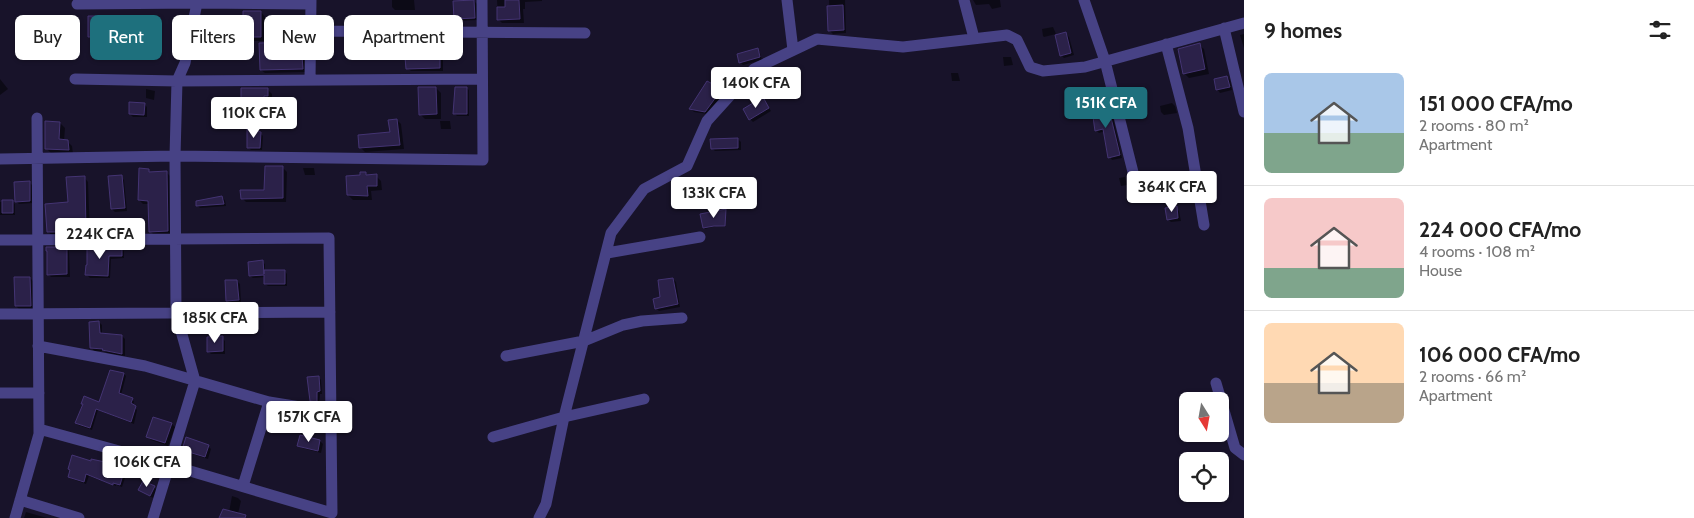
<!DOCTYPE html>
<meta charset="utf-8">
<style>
:root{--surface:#fff;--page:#f2f2f2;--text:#222;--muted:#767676;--line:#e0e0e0;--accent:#1e707d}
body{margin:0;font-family:Cabin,sans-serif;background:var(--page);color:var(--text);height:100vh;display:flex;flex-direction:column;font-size:19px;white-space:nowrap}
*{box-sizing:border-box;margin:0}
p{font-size:16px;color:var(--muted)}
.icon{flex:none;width:28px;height:28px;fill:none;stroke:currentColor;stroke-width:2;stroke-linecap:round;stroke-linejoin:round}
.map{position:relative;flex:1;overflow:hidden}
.details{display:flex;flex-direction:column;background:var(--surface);width:450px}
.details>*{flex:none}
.top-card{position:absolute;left:15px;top:15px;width:475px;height:45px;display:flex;gap:10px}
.needle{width:32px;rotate:169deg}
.buttons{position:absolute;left:1179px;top:392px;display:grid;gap:10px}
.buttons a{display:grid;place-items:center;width:50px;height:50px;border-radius:8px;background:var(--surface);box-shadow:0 1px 4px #0004;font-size:25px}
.price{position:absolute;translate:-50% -42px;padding:0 11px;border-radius:5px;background:#fff;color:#222;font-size:16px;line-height:32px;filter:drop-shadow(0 1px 2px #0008)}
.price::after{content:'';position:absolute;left:50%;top:30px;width:15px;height:11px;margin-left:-8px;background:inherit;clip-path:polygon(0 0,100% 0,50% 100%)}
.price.on{background:var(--accent);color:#fff}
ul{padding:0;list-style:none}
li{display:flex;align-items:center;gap:15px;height:125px;padding:0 20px}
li+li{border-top:1px solid var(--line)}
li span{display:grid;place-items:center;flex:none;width:140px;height:100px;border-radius:8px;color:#555}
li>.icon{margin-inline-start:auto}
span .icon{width:60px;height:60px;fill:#fffc;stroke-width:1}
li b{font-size:21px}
h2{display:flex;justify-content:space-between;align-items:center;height:60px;padding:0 20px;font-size:21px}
.pill{padding:0 18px;border-radius:8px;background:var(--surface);box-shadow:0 1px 4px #0004;font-size:18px;line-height:45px}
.pill.on{background:var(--accent);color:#fff}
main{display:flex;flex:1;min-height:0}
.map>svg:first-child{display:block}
.shadow{fill:#0007}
.building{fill:#2b2149;stroke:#443473}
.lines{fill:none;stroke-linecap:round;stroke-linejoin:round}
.minor{stroke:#474285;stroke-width:11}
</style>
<main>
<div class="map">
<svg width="1244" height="518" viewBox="0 0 1244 518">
<rect width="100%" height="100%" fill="#18132a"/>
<!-- shadow -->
<path class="shadow" d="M392,0H414L415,10H395L392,7Z
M497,0H542V1L525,2V9H523L524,23H502L498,19Z
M829,0H848H845L846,33L833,34L830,31Z
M973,0H1000L1001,7L992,9L989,4L976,5Z
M474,1L477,4V20L458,21L455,18Z
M261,12L265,17L266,41H249L244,36Z
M100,18L103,21V40H92L89,37Z
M1053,27L1056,34L1044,37L1043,36L1042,29Z
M1066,34L1069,37L1074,55L1064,58L1061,55Z
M1244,34V48L1240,35Z
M301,44L305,48L306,72L265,73L261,70Z
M1199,45L1204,49L1209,74L1189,78L1184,73Z
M757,50L760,53L762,60L743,65L740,62Z
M440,57L443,60V71H411L407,68Z
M1003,57H1011L1013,65L1004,66Z
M951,73H958L960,81H952Z
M1227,77L1230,80L1232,90L1220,93L1217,89Z
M0,79L8,89L0,95Z
M436,88L441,93V119H425L420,114Z
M466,88L469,90V116H457L455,114Z
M146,89L155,91L154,100L146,98Z
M267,89L272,94V100H268V120H265V126L249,125L244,121V118L242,116Z
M721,90L724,93L708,114L694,112L691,109Z
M763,99L771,111L753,122L750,119Z
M1172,103L1175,106L1177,113L1164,115L1161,112L1160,106Z
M144,104L147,107V117H133L130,114Z
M1108,106L1111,109L1122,158L1112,160L1110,157L1105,131L1099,133L1096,130L1093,120L1091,117Z
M397,120L401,124L404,149L365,152L361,148L392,133Z
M440,121H450L451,129H441Z
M60,123L65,128L64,141H67L72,146L73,154H52L47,149Z
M260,133L263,136L262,150H251L248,147Z
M738,139L741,142V150L715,151L712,148Z
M283,168L287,172L286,202H246L242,198L266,191Z
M303,168H314L315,175H305Z
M148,170L151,173L166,172L170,176L171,235H154L150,231L149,204H143L139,200Z
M366,174L368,176H376L381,181L382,190L371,191L372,200H353L348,195L361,176Z
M84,177L88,182L90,236H53L48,232L69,203Z
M121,177L124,180L127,211L115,212L112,209Z
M1125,177L1127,185L1121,186L1119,178Z
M29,182L32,185L33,203L19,204L16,201Z
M222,198L225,200L226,206L200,208L197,205Z
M12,201L15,204V215H0V202Z
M1176,208L1179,211L1181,221L1171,222L1168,219Z
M725,210V227L716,226L705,229L704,227Z
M66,248L69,251L70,277H51L48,274L49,253L47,251Z
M121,248L124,251V258L111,259L110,278H90L87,275V267Z
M262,262L265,264V271H285L287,274V286H268L265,284V277L253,278L250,276Z
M30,278L35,283V311H21L16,306Z
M673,279L676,282L680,307L659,311L656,308Z
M237,281L240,284L241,303H230L227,300Z
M99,322L102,325V334L122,336L125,339V356L107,353L105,351H94L91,347Z
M222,338L225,341V354H211L208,351Z
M111,371L124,374L126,376L121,395L134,401L133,405L137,410L134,424L98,410L92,430L78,425L76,423L84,405L83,404L100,403Z
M319,377L321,380L322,394H320L319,404L313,403L311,400Z
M285,413L305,417L308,420L307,422L288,418Z
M172,424L175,427L168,446L151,440L148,437Z
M320,441L323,444L321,453L302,448L299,445Z
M208,446L211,449L208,459L186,452L183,449Z
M124,469L127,472L122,487L116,485V486L89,476L86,484L72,479L69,477L71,471Z
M154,487L157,490L153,498L139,490Z
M232,496L238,498L241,501L237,518H228Z
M26,512L47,518H24Z"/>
<!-- building -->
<path class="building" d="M474,0L475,18L454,19L453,1Z
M505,0H519L520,19L497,20V7H505Z
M843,5L844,30L828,31L827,6Z
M243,11H261V37H243Z
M88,16H100V37H88Z
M1066,32L1071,53L1060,56L1055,35Z
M301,42L303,69L260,70L259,43Z
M1200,43L1205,69L1183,74L1178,49Z
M758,48L760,57L739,63L737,54Z
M440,56V68L406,69L405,57Z
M1227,76L1230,87L1216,90L1214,79Z
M707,81L722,89L705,112L689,109Z
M418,87H436L437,114L419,115Z
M455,87H467V114H453Z
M241,88H268V96H264V116H261V122L243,121V116H241Z
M763,97L769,108L749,120L743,109Z
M129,102L145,103L144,115L129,114Z
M1108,105L1120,155L1108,158L1103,129L1095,131L1093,117H1090L1088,109Z
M397,119L400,145L359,148L358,135L390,132L388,120Z
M45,121L60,122L59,139L68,140L69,150L45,149Z
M247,129L261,132L260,148H247Z
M738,138V148L711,149L710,139Z
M265,166H283V198L241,199L240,190H264Z
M139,168L149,169V172L167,171L168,231L149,232L148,201L138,200Z
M360,172H366V175L377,174V186H367L368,196L347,195L346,176L360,175Z
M122,175L125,208L111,209L108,176Z
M85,176L86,232H47L45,204L68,202L66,177Z
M30,181V201L15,202L14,182Z
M222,196L224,204L196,206V201Z
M2,200H13V213H2Z
M1177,206L1178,218L1167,220L1165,208Z
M726,209L725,226H714L703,228L700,214Z
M46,247H67V274L47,275V251H46Z
M87,247H122V256H109L108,276L85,275L86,265H87Z
M263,260L264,274V270H285V284H264V275L249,276L248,262Z
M14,277H30L31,306H15Z
M673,278L678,304L655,309L653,299L660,297L658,280Z
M225,280H237L239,300L226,301Z
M99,321L100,333L122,335V354L102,350L103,349L90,348L89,322Z
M223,336V351L207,352V337Z
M110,370L124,373L119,393L133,398L131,403L136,406L131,422L96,409L90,428L75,423L83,404H81L84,396L99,402Z
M319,376L320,391L317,392V402L310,401L307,377Z
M153,417L172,423L165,443L146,437Z
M300,435L320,440L318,451L297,446Z
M186,437L209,445L205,457L182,450Z
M72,455L91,461V459L105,462L125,468L120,485L113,483V485L86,474L84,482L68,477L70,470L68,469Z
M143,481L155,486L150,496L138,490Z
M223,509L246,515L245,518H219Z"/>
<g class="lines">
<!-- minor -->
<path class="minor" d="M787,0L793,50
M964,0L974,38
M1084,0L1105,61L1138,192
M77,4L197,3L311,4
M1224,28L1244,112
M310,31L585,33
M1166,44L1188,128L1204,225
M75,79L177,81L482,79
M310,80L311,0
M0,159L175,156L483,160L482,0
M0,240L329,238L332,513L170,465L39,429
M607,253L700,237
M0,314L330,312
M38,346L145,366L269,402L331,412
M506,356L584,341L623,325L642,321L682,318
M1216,383L1235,448L1244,455
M0,393H39
M493,437L564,417L644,399
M243,486L269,402
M20,500L79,518
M15,518L39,434L37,118
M153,518L195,381L176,313L175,156L177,81L185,63L197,3
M539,518L546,504L564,417L611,233L644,189L687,166L707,121L754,69L817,39L903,47L1007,35L1017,40L1030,67L1043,71L1085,67L1244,23"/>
</g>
</svg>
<div class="buttons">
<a><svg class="needle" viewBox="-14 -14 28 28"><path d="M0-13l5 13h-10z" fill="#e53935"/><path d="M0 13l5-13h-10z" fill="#767676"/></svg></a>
<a><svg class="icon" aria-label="locate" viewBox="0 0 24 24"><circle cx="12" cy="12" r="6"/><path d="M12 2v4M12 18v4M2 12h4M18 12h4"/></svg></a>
</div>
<b class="price" style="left:756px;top:109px">140K CFA</b>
<b class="price on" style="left:1106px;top:129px">151K CFA</b>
<b class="price" style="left:254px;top:139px">110K CFA</b>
<b class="price" style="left:1172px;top:213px">364K CFA</b>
<b class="price" style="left:714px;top:219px">133K CFA</b>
<b class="price" style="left:100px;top:260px">224K CFA</b>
<b class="price" style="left:215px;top:344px">185K CFA</b>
<b class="price" style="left:309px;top:443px">157K CFA</b>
<b class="price" style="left:147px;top:488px">106K CFA</b>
<div class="top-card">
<a class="pill">Buy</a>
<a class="pill on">Rent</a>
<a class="pill">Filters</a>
<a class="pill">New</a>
<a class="pill">Apartment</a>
</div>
</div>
<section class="details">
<h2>9 homes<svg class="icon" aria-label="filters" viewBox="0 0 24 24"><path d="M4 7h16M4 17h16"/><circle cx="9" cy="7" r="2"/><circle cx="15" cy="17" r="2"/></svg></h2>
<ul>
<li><span style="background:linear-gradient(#a9c7e8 60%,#7fa58c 0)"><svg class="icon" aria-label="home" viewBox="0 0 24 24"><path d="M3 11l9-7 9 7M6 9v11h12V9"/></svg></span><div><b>151 000 CFA/mo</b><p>2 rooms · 80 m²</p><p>Apartment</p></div></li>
<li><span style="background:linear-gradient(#f6c9c9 70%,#7fa58c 0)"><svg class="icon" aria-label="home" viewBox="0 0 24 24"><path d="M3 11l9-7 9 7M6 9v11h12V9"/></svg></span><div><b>224 000 CFA/mo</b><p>4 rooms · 108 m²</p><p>House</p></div></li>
<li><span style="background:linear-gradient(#ffd9b3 60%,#b9a48a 0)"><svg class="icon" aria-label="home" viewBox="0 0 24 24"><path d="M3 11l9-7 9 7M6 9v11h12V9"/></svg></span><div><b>106 000 CFA/mo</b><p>2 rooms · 66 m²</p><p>Apartment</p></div></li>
</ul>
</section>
</main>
